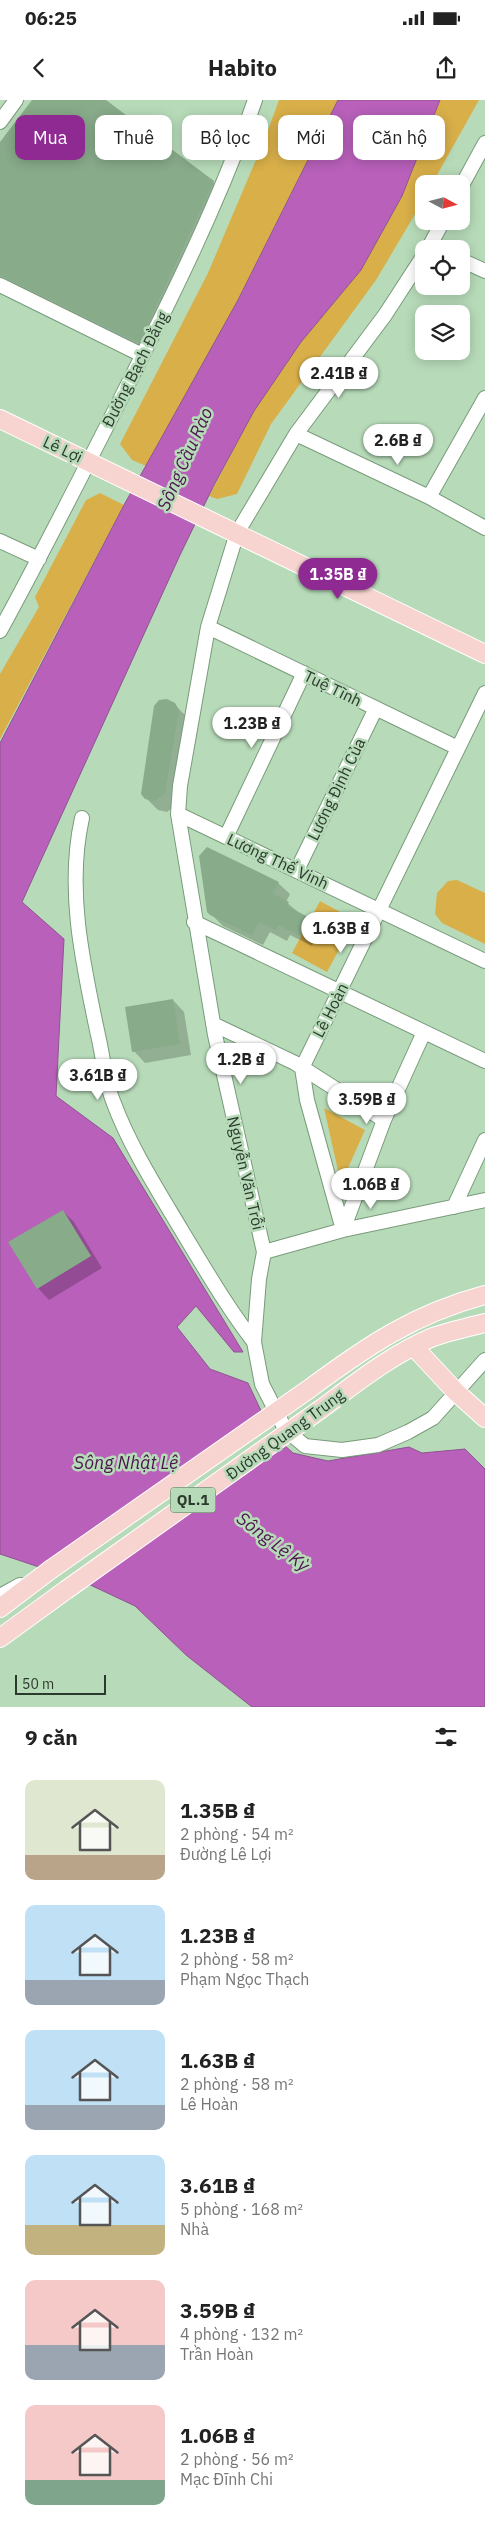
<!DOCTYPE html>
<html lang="vi">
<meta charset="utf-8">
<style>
:root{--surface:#fff;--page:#f2f2f2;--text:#222;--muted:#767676;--accent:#8e2a92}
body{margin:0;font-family:"IBM Plex Sans",sans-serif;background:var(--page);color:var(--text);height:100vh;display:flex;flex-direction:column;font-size:19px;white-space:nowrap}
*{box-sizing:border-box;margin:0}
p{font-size:16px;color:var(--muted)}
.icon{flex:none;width:28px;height:28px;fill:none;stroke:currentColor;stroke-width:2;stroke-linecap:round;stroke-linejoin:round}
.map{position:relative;height:1607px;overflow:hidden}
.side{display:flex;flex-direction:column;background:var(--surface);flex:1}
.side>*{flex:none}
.hud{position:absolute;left:15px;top:15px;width:455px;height:45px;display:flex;gap:10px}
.needle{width:32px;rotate:97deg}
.tools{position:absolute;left:415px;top:75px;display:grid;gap:10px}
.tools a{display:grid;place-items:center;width:55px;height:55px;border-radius:10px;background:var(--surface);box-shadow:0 2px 12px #0003;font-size:25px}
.scale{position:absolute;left:15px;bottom:12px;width:91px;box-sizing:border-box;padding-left:5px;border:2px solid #2c3a2d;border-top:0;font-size:14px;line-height:18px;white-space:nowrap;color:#2c3a2d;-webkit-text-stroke:4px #b7dbb9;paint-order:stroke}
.price{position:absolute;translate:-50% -42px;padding:0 11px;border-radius:18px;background:#fff;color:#222;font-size:16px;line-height:32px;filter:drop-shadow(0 1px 2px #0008)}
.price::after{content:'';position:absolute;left:50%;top:30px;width:15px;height:11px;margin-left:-8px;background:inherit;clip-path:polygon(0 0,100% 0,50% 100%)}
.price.current{background:var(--accent);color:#fff}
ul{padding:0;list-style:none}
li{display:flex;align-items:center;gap:15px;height:125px;padding:0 25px}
li span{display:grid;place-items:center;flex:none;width:140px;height:100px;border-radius:10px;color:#555}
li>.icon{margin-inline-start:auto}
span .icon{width:60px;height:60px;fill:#fffc;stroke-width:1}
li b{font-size:21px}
h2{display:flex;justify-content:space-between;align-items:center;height:60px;padding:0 25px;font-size:21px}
.chip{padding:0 18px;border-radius:10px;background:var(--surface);box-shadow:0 2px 12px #0003;font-size:18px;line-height:45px}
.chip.current{background:var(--accent);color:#fff}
.status{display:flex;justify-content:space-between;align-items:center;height:35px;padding:0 25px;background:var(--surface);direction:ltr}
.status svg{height:14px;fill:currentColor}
header{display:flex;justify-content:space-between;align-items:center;height:65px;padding:0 25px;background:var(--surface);font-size:22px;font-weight:800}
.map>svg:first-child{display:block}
.green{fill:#d9af49}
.water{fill:#b860ba;stroke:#8e5590}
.pier{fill:#b7dbb9}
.shadow{fill:#0003}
.building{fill:#88ab8a}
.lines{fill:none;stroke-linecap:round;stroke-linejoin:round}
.minor-casing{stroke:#799b7b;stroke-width:16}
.major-casing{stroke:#fff;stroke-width:20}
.minor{stroke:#fff;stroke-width:14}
.major{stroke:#f7d4d0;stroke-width:18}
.major-bridge-casing{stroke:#fff;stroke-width:20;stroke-linecap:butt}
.major-bridge{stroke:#f7d4d0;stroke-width:18}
.labels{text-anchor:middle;stroke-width:5;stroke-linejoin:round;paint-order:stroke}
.shield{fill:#b7dbb9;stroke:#566a57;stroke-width:1}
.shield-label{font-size:15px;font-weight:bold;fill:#2c3a2d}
.street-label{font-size:16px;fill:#2c3a2d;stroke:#b7dbb9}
.water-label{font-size:18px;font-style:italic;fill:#4d154f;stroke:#b7dbb9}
</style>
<div class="status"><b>06:25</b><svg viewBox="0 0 49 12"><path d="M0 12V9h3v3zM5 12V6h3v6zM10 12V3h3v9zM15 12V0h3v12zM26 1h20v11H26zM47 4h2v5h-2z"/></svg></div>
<header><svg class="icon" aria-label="back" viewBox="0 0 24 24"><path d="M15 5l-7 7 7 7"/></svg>Habito<svg class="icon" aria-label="share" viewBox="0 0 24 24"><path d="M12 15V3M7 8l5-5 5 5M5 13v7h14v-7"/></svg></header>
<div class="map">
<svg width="485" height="1607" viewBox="0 0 485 1607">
<rect width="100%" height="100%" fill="#b7dbb9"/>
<!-- green -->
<path class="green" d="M279,0H338L238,200L146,366L132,360L120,344L208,173L264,41Z
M440,0H479L432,84H424V99L376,180L271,324L237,394L217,399L209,396L252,314L301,242L361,170L402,96Z
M100,393L124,405L0,639V574L39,507L35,497L86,400Z
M457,780L485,793V844L442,823L435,814L437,793L448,781Z
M320,801L355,820L327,872L292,853Z
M324,1008L365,1030L344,1077L339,1075Z"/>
<!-- water -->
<path class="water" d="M338,0H440L402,96L361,170L301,242L254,311L214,385L180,455L22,802L64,839L56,996L113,1038L243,1252H234L196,1206L177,1227L210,1269L248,1283L272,1334L293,1353L328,1361L409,1347L422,1353L465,1349L485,1369V1607H252L186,1555L135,1506L84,1482L0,1454V643L124,405L238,200Z"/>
<!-- pier -->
<path class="pier" d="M265,1314L274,1332L83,1484L49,1473Z"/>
<!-- shadow -->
<path class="shadow" d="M34,0H104L213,82L225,94L150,254L0,180V44Z
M174,604L186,616L176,705L167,712L158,710L146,698Z
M278,783L290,794L286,802L320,830L312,846L290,835L287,841L270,832L263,845L223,826L208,811Z
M173,900L184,912L191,955L145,963L134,951Z
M63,1111L74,1122L102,1168L49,1200L38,1188L10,1143Z"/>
<!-- building -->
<path class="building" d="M32,0H106L214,81L139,243L0,175V42Z
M167,599L175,603L179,610L165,693L155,701L145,699L141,694L154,606L159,600Z
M207,747L279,782L273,794L289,802L287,806L310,818L301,836L278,825L276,830L259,822L252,835L210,815L207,812L199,756Z
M173,899L180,944L132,952L125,907Z
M63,1110L91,1156L37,1189L8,1142Z"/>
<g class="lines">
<!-- minor casing -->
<g class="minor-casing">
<path id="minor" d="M0,22L16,0
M461,87L485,43
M428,149L443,121
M424,155L385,215L296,334L237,433L208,527L180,686L178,714L215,935L264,1152L259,1179L254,1242L262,1284L285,1329L305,1346L342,1350L378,1345L408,1332L433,1318L485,1260
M461,160L485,171
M0,185L142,255
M296,334L429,397L485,428
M429,397L485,298
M0,441L39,459
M208,527L458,648
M0,531C42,454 82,375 122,296C171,199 219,103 255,0
M178,714L485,861
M82,718C66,790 83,864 98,935C103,956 105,981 113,1001C130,1047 157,1089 182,1131C205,1169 227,1207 254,1242
M226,737L304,573
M297,770L376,608
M194,822L485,961
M213,924L295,963L384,1020
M454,1107L485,1040
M343,1130L307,1000L302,968L485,593
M343,1130L384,1020L424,932
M264,1152L343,1130L485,1100
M0,1496L20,1485"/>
</g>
<!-- major casing -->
<g class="major-casing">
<path id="major" d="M0,319L485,554
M414,1247L456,1292L485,1318
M309,1289C367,1246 414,1214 485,1195
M321,1309C356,1283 392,1254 433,1237C450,1231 468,1227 485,1223
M0,1508L50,1470
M0,1538L66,1490"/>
</g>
<!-- minor -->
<use href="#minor" class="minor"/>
<!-- major -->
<use href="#major" class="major"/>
<!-- major-bridge casing -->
<g class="major-bridge-casing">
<path id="major-bridge" d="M50,1470L309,1289
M66,1490L321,1309"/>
</g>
<!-- major-bridge -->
<use href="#major-bridge" class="major-bridge"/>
</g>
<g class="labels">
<!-- shield labels -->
<rect class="shield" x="170.5" y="1387.5" width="45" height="25" rx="4"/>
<g class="shield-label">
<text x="193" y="1405">QL.1</text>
</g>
<!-- street labels -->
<g class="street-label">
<text transform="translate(135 269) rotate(-63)" y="6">Đường Bạch Đằng</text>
<text transform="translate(63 349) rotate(25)" y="6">Lê Lợi</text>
<text transform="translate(333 588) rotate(26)" y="6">Tuệ Tĩnh</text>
<text transform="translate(336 689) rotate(-64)" y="6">Lương Định Của</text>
<text transform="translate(278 761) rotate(25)" y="6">Lương Thế Vinh</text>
<text transform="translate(330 910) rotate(-63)" y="6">Lê Hoàn</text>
<text transform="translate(246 1073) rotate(77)" y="6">Nguyễn Văn Trỗi</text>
<text transform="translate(285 1334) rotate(-36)" y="6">Đường Quang Trung</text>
</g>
<!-- water labels -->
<g class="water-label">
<text transform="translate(185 359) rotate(-66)" y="6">Sông Cầu Rào</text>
<text x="126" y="1369">Sông Nhật Lệ</text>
<text transform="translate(273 1442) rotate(37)" y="6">Sông Lệ Kỳ</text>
</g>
</g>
</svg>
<div class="tools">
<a><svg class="needle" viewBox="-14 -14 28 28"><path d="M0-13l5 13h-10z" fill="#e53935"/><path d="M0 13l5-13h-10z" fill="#767676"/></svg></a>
<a><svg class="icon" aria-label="locate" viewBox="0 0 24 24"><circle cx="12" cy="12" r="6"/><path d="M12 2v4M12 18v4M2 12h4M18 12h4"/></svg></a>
<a><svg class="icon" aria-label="layers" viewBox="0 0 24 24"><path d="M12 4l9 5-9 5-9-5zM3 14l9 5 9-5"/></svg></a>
</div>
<div class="scale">50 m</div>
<b class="price" style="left:339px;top:299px">2.41B ₫</b>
<b class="price" style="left:398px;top:366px">2.6B ₫</b>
<b class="price current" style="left:338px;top:500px">1.35B ₫</b>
<b class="price" style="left:252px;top:649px">1.23B ₫</b>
<b class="price" style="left:341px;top:854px">1.63B ₫</b>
<b class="price" style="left:241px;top:985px">1.2B ₫</b>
<b class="price" style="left:98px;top:1001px">3.61B ₫</b>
<b class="price" style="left:367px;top:1025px">3.59B ₫</b>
<b class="price" style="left:371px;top:1110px">1.06B ₫</b>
<div class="hud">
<a class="chip current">Mua</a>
<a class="chip">Thuê</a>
<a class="chip">Bộ lọc</a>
<a class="chip">Mới</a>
<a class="chip">Căn hộ</a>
</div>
</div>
<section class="side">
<h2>9 căn<svg class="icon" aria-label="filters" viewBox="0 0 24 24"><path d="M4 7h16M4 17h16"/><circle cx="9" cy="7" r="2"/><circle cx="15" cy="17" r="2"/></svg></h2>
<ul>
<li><span style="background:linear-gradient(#dfe7d0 75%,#b9a48a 0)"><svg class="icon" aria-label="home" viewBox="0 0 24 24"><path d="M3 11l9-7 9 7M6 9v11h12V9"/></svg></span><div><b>1.35B ₫</b><p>2 phòng · 54 m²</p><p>Đường Lê Lợi</p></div></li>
<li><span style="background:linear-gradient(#bfe0f5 75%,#9aa5b1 0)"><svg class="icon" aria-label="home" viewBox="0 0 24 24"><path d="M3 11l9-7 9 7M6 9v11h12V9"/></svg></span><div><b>1.23B ₫</b><p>2 phòng · 58 m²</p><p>Phạm Ngọc Thạch</p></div></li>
<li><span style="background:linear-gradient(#bfe0f5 75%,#9aa5b1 0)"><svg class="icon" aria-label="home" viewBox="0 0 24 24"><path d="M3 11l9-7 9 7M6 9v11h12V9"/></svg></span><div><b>1.63B ₫</b><p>2 phòng · 58 m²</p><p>Lê Hoàn</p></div></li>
<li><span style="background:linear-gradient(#bfe0f5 70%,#c2b280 0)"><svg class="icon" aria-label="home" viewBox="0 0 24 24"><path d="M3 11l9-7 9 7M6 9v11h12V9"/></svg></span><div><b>3.61B ₫</b><p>5 phòng · 168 m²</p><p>Nhà</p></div></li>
<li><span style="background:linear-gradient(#f6c9c9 65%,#9aa5b1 0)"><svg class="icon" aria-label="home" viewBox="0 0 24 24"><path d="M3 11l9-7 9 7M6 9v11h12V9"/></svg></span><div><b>3.59B ₫</b><p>4 phòng · 132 m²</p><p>Trần Hoàn</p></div></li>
<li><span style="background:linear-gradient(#f6c9c9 75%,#7fa58c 0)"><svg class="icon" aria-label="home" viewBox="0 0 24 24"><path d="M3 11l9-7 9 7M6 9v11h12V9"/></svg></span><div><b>1.06B ₫</b><p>2 phòng · 56 m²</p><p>Mạc Đĩnh Chi</p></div></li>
</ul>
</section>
